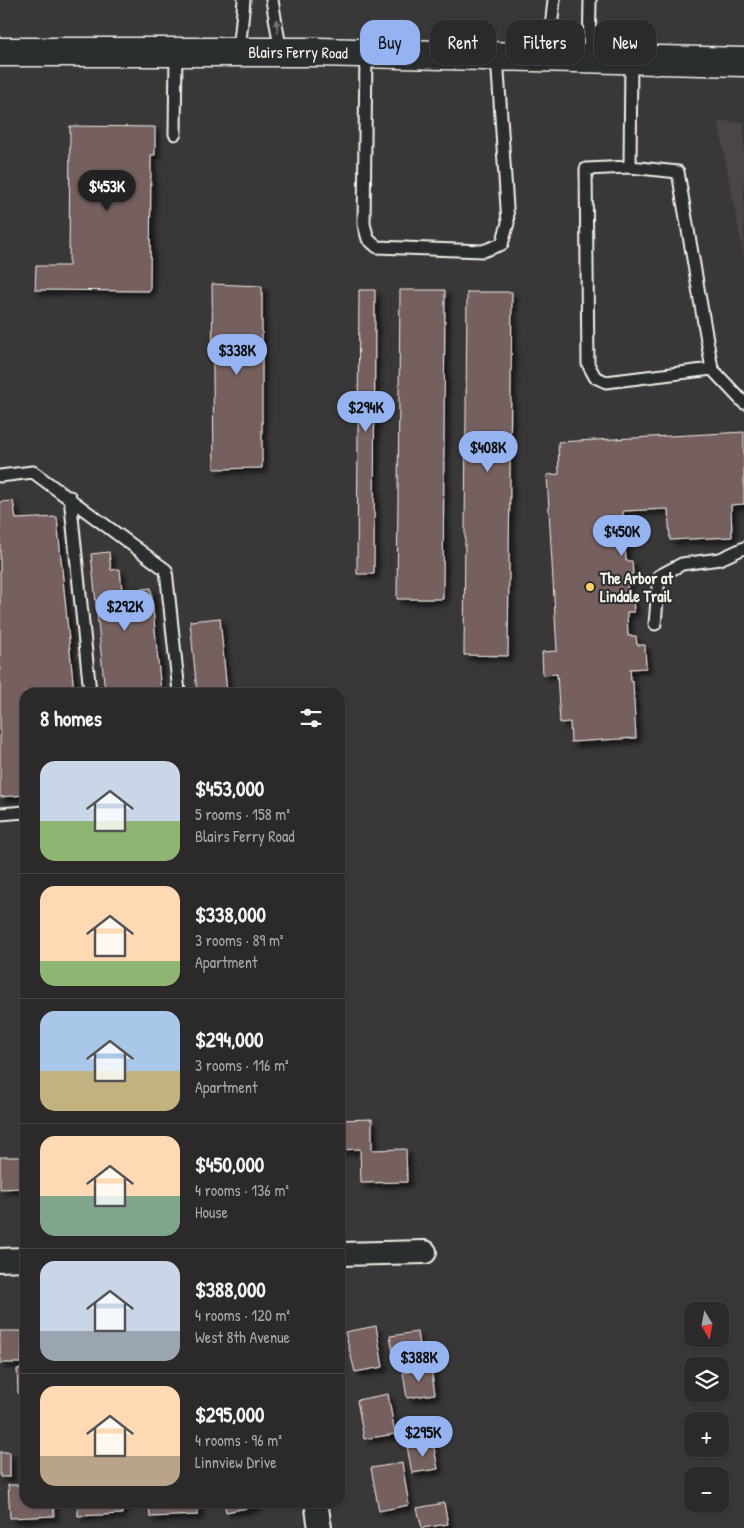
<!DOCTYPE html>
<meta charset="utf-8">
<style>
:root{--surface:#2b292a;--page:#373536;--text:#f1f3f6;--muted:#a6a6a8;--line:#474547;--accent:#95b2f1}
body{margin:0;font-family:"Patrick Hand",sans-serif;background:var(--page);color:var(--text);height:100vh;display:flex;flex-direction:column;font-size:19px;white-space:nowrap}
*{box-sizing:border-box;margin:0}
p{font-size:16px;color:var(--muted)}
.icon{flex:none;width:28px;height:28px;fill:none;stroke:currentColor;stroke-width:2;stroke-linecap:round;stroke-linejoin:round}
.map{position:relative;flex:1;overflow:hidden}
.sheet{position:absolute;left:20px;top:688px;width:325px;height:820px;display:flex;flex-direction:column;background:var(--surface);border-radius:15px;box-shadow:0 1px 4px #0004,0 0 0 1px var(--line)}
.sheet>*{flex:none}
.hud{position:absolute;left:360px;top:20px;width:309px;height:45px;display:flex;gap:10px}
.needle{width:32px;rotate:170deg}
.fabs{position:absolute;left:684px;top:1302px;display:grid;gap:10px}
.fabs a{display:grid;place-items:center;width:45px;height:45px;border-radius:10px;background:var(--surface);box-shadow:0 1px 4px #0004,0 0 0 1px var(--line);font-size:25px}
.price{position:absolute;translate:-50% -42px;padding:0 11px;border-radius:18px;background:var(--accent);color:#111;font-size:16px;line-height:32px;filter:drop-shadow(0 1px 2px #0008)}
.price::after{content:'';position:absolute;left:50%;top:30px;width:15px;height:11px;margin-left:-8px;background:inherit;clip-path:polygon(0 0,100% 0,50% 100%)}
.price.active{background:#222;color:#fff}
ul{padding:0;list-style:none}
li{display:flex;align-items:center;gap:15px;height:125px;padding:0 20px}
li+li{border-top:1px solid var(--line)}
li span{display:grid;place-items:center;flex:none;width:140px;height:100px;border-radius:15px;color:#555}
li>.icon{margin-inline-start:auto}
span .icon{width:60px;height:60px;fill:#fffc;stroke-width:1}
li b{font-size:21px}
h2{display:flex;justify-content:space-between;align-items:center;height:60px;padding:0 20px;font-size:21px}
.pill{padding:0 18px;border-radius:15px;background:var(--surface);box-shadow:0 1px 4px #0004,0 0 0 1px var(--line);font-size:18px;line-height:45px}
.pill.active{background:var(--accent);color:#111}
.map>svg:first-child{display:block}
.built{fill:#4b4444}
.building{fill:#74615f;stroke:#f4f1e8;filter:url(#shadow)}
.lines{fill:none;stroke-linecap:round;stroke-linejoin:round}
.service-casing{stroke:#f4f1e8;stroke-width:15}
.minor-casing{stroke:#f4f1e8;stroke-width:26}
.secondary-casing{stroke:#f4f1e8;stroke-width:31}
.service{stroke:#2a2d2e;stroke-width:11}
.minor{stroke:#2a2d2e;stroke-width:22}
.secondary{stroke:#2a2d2e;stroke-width:28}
.oneway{fill:#71726f}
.poi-dot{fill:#ffd166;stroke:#2a2d2e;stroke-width:2}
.labels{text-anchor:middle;stroke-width:4;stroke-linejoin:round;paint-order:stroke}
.street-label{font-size:16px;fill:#f4f1e8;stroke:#2a2d2e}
.poi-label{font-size:16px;font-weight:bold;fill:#f4f1e8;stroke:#2a2d2e;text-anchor:start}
</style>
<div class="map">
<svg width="744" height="1528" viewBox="0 0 744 1528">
<defs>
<filter id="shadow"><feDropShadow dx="4.5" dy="4.5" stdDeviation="2.5" flood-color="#0009"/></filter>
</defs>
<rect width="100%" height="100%" fill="#393738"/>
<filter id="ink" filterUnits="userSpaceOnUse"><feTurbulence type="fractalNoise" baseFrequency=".02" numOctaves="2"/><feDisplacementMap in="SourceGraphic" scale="10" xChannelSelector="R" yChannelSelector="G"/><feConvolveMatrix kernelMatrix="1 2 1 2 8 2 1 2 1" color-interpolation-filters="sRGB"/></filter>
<g filter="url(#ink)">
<!-- built -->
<path class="built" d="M718,121L744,122V257Z"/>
<!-- building -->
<path class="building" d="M70,126L155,127V155H151L150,291L35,290L36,266H69Z
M212,284L262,286V468L214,469Z
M359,290H375L374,574H357Z
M400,290H445L443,599H397Z
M467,292H512L508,656L464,655Z
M744,432V504L731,505L732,537L670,540L668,509L623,511L626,561H632L633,574L627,575L628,599L633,598L634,612H627L628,636H636L637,645H645L646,668L630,669L631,681L633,682L636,738L571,742L570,722L560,723L557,674L543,675L542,652L557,651L547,475L559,474L558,442Z
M13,501L16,519L57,517L74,692H25V795L0,797V502Z
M109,552L111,570L120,569L122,591L151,588L161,692H105L91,554Z
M220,618L227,692H197L190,621Z
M372,1119V1150L406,1149L407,1182L361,1183L360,1149L340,1150V1120Z
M22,1122H25V1152H23Z
M0,1157H25V1188L0,1189Z
M376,1326L383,1367L355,1372L345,1332Z
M0,1331H22L21,1363H0Z
M417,1332L421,1358L395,1363L390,1336Z
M431,1368L435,1394L407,1398L403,1373Z
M17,1369H25V1393H18Z
M388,1394L395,1434L364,1439L357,1400Z
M433,1442L438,1469L412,1473L407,1446Z
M0,1452H10V1477H0Z
M402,1463L409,1505L379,1511L371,1468Z
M8,1485H25V1502H53L54,1516L10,1518Z
M78,1502H122V1514L78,1516Z
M149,1502H198V1515L150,1517Z
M224,1502H256L257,1506L226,1512Z
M444,1503L448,1524L422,1528L417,1508Z"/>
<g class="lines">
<!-- service casing -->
<g class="service-casing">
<path id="service" d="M272,0L281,53
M239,52L244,0
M366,53L364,224L368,239L377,247L483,251L502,244L508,223L497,56
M548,57L554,0
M589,58L590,0
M175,134L176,52
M630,167L678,172L712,369L606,382L595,377L588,364L586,169L630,167L631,59
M712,369L744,403
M0,476L33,472L166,570L179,692
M70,497L90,692
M655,624L659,576L682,564L720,559L744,548
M0,814L25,812"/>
</g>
<!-- minor casing -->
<g class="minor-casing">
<path id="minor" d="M340,1254L425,1252
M0,1260L25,1259
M316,1502L320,1528"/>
</g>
<!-- secondary casing -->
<g class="secondary-casing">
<g id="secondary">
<path id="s1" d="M0,52H317L744,62"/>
</g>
</g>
<!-- service -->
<use href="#service" class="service"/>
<!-- minor -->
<use href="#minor" class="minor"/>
<!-- secondary -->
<use href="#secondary" class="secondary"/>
</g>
<!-- one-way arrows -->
<defs><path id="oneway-solid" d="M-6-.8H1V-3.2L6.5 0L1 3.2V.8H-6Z" transform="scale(1.25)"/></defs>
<use class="oneway" href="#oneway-solid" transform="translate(277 26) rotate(-98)"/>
</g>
<!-- markers -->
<circle class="poi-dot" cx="590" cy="587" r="5"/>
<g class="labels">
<!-- street labels -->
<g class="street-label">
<text dy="6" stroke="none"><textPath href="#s1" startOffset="298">Blairs Ferry Road</textPath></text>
</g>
<!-- poi labels -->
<g class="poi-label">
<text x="600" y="584">The Arbor at<tspan x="600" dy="18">Lindale Trail</tspan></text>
</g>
</g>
</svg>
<div class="fabs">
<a><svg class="needle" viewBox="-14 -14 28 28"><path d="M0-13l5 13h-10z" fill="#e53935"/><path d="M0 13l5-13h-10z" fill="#a6a6a8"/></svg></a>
<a><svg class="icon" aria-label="layers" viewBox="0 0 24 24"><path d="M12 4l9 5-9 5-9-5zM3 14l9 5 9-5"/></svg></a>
<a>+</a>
<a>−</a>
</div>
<b class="price active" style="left:107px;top:212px">$453K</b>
<b class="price" style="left:237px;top:376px">$338K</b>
<b class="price" style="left:366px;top:433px">$294K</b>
<b class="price" style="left:488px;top:473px">$408K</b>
<b class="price" style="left:622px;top:557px">$450K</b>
<b class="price" style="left:125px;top:632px">$292K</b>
<b class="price" style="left:419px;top:1383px">$388K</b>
<b class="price" style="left:423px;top:1458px">$295K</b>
<div class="hud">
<a class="pill active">Buy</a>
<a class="pill">Rent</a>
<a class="pill">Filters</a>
<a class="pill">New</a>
</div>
<section class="sheet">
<h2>8 homes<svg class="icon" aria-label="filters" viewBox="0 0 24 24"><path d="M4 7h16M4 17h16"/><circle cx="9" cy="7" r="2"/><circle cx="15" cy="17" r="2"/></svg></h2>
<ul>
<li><span style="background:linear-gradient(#c9d6e8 60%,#8fb573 0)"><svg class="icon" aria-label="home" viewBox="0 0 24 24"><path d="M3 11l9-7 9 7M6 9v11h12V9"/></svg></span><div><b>$453,000</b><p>5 rooms · 158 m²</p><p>Blairs Ferry Road</p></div></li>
<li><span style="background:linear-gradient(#ffd9b3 75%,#8fb573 0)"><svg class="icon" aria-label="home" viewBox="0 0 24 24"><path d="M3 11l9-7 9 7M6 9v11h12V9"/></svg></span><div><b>$338,000</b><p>3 rooms · 89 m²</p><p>Apartment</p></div></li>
<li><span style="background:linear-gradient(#a9c7e8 60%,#c2b280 0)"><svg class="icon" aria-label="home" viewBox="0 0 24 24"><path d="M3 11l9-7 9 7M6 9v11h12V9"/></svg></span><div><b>$294,000</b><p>3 rooms · 116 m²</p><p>Apartment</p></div></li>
<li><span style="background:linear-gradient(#ffd9b3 60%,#7fa58c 0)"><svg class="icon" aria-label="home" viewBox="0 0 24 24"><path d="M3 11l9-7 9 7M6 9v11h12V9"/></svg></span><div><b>$450,000</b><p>4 rooms · 136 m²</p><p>House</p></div></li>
<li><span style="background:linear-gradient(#c9d6e8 70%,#9aa5b1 0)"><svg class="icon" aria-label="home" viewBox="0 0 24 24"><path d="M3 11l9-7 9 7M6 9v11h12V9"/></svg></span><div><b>$388,000</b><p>4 rooms · 120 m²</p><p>West 8th Avenue</p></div></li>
<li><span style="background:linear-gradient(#ffd9b3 70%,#b9a48a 0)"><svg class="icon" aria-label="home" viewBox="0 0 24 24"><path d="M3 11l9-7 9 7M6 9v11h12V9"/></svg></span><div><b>$295,000</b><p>4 rooms · 96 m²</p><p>Linnview Drive</p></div></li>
</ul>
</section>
</div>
